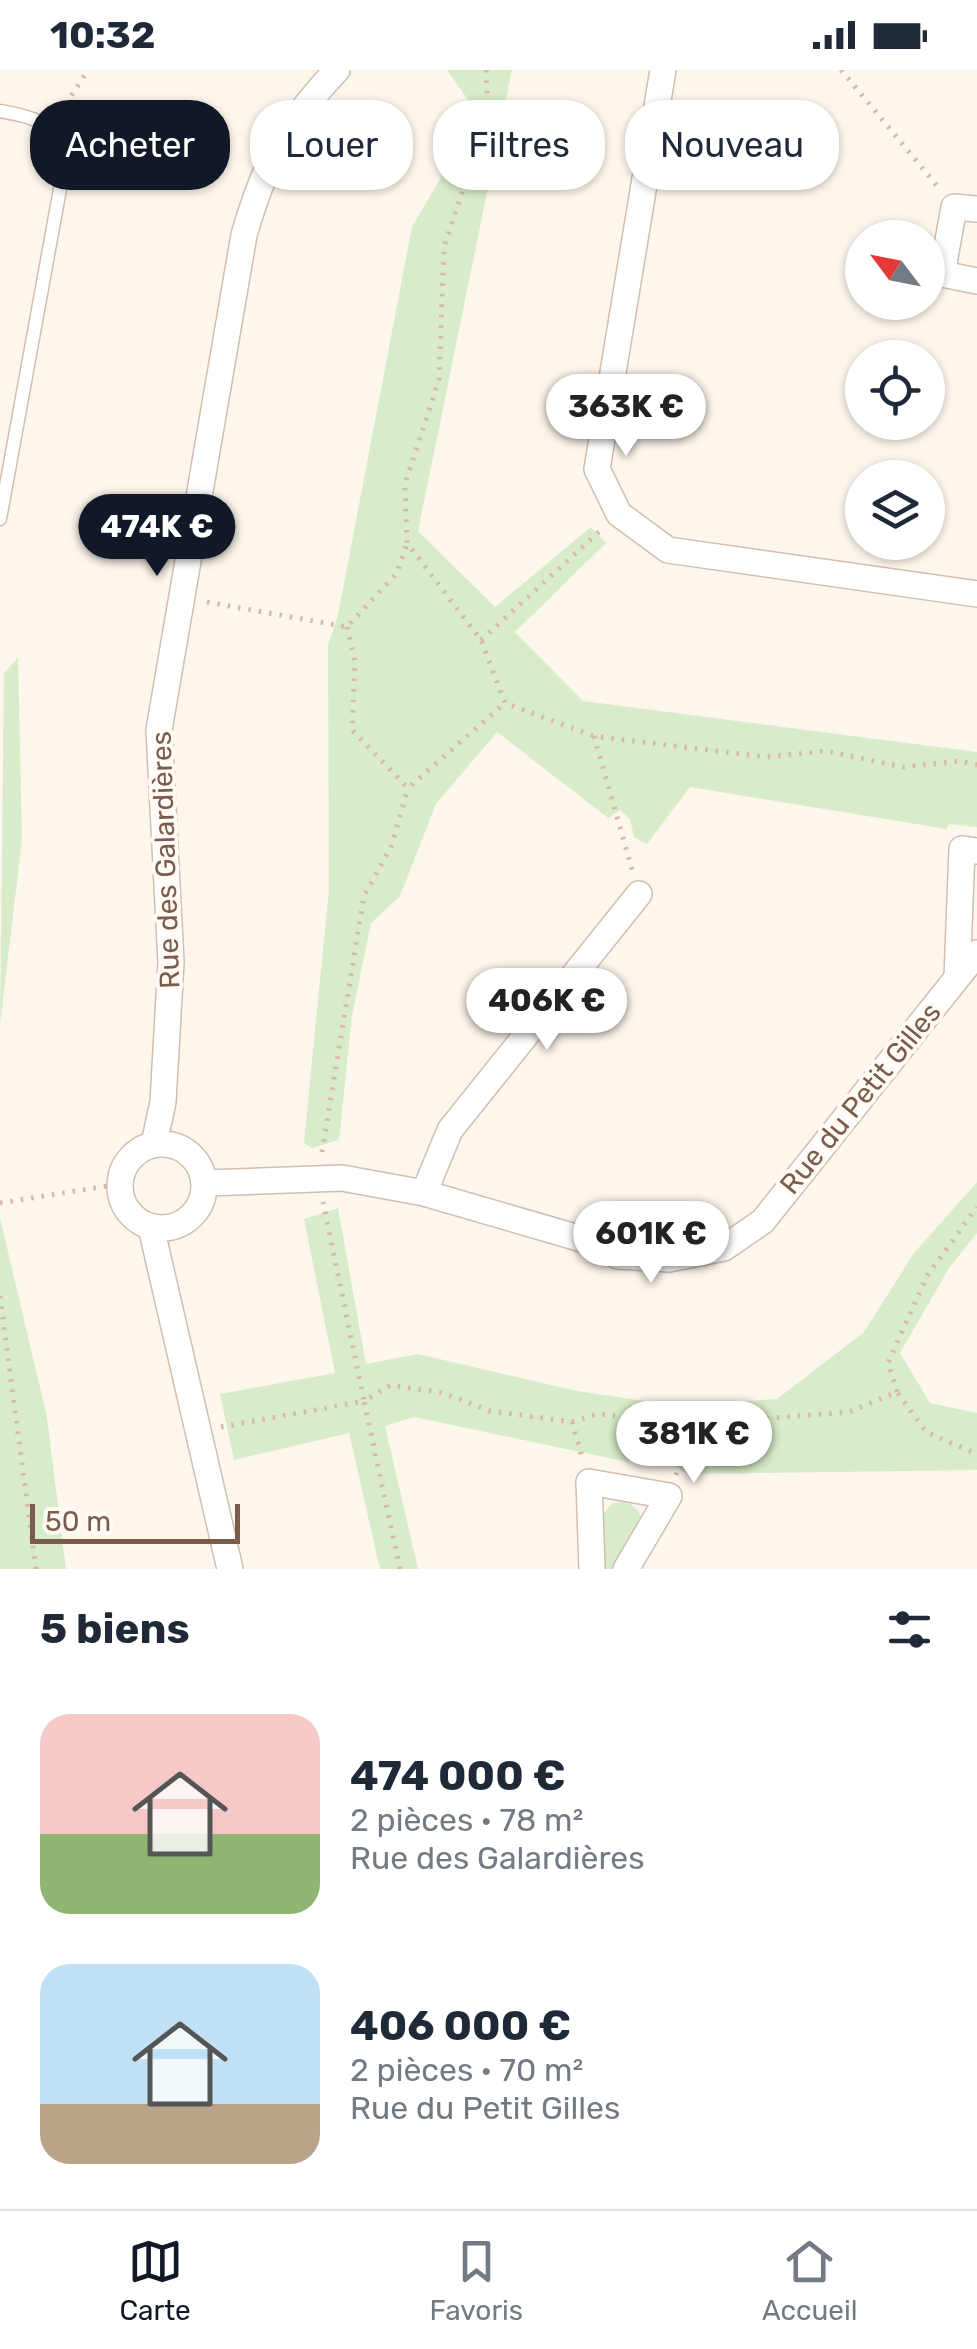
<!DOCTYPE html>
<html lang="fr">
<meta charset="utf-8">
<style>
:root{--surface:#fff;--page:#f2f2f3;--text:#1f2937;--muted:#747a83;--line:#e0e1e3;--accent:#111827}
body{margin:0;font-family:Rubik,sans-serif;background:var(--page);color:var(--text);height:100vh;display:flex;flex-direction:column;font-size:38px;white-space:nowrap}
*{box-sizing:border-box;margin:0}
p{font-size:32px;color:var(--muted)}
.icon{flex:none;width:55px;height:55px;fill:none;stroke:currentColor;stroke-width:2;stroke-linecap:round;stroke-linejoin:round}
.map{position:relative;height:1499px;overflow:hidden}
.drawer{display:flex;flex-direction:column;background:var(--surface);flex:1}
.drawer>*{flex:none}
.top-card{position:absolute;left:30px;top:30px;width:918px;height:90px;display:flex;gap:20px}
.needle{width:65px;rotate:302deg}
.controls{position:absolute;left:845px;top:150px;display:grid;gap:20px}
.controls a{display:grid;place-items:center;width:100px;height:100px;border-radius:50%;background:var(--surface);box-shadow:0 2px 8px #0004;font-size:50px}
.scale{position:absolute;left:30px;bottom:25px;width:210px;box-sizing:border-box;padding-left:10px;border:5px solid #7a5c4d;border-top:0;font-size:28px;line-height:35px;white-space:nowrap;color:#7a5c4d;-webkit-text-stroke:8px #fffaf3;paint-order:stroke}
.price{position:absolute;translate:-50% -85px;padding:0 22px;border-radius:35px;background:#fff;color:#222;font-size:32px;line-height:65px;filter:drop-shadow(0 2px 5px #0008)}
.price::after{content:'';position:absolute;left:50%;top:60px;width:30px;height:22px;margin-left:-15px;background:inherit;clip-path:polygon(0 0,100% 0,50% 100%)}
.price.active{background:var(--accent);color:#fff}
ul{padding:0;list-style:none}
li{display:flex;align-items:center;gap:30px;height:250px;padding:0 40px}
li span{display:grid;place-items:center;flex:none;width:280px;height:200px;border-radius:30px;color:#555}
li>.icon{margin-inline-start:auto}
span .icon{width:120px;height:120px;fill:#fffc;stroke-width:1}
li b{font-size:42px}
h2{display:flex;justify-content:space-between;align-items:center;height:120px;padding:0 40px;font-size:42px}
.chip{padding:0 35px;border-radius:40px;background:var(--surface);box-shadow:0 2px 8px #0004;font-size:35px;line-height:90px}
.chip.active{background:var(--accent);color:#fff}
.status{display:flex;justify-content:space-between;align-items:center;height:70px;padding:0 50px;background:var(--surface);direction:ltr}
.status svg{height:28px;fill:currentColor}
.tab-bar{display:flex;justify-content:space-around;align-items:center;height:140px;border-top:2px solid var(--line);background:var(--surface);font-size:28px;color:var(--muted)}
.tab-bar a{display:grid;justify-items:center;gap:5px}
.tab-bar .active{color:var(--accent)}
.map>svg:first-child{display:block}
.green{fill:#d8ecc9}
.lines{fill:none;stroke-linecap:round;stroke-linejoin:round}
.lane-casing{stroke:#d1beb0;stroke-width:15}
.street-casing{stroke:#d1beb0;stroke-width:28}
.path{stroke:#d9b8a5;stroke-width:5;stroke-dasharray:2.5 8;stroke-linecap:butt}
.lane{stroke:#fff;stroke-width:12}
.street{stroke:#fff;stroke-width:25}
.labels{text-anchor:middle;stroke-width:8;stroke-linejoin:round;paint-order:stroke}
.street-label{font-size:28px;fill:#7a5c4d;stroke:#fffaf3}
</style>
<div class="status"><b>10:32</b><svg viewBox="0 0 49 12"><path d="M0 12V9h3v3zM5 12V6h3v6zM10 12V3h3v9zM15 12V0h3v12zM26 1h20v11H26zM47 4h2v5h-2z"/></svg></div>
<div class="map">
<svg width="977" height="1499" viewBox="0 0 977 1499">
<rect width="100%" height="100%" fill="#fdf6ec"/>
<!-- green -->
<path class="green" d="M447,0H512L418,461L495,537L591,457L606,473L515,562L583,631L977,682V757L949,754L946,759L690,717L647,774L634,767L630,749L620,740L608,748L497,662L436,734L400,826L371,853L352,946L339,1070L312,1078L304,1073L329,819L328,575L338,545L412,157L478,44Z
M18,587L22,769L0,955L4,604Z
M977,1112V1163L949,1198L900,1283L930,1333L977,1343V1400L688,1404L676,1397L677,1379L631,1371L628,1392L414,1347L385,1356L418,1499H380L349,1363L234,1390L220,1324L335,1303L304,1149L338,1138L366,1294L418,1284L577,1321L678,1336L777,1329L864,1262L914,1183Z
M0,1148L47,1347L66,1499H0Z
M628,1432L639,1441L643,1455L618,1499H601L602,1445L613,1433Z"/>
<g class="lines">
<!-- lane casing -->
<g class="lane-casing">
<path id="lane" d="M0,41C37,48 64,54 64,97L0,449"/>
</g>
<!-- street casing -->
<g class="street-casing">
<path id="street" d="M663,0L597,399L619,444L668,480L977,524
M977,139L954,137L942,204L977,211
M957,908L962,779L977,781
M154,1074L163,1032L171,892L159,660L244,165C265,92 285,55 337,0
M120 1116a42 42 0 1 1 84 0a42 42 0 1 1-84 0Z
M205,1113L342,1108L424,1123L582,1169L618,1186L669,1189L724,1178L763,1151L977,883
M424,1123L450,1060L639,824
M151,1157L230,1499
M592,1499L589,1412L669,1426L626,1499"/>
</g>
<!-- path -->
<path class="path" d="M486,0L488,44L444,177L439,309L405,414L407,473L481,570L505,633L594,666L765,687L826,681L903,697L960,691L977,695
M841,0L938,117
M60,43L88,0
M207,532L347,557L397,503L407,473
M347,557L355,592L352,660L408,718L505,633
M481,570L601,460
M594,666L633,803
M322,1082L364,826L391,777L408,718
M0,1133L120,1114
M0,1226L36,1499
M897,1322L888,1293L927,1206L977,1137
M572,1352L598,1344L695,1354
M221,1357L364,1331L323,1132
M676,1405L695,1354L849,1342L897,1322L926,1362L977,1384
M400,1499L364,1331L391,1315L443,1323L490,1341L572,1352L583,1390"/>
<!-- lane -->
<use href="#lane" class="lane"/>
<!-- street -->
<use href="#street" class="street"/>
</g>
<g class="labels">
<!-- street labels -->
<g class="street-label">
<text transform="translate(165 790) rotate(-92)" y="10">Rue des Galardières</text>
<text transform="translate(860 1028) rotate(-51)" y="10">Rue du Petit Gilles</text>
</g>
</g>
</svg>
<div class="controls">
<a><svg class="needle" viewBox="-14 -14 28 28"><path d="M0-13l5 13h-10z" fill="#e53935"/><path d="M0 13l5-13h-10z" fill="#747a83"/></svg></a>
<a><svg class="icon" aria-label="locate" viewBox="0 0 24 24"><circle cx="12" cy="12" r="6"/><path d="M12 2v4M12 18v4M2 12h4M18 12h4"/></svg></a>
<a><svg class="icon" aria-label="layers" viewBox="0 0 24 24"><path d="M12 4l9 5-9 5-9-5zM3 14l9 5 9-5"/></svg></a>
</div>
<div class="scale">50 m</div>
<b class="price" style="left:626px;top:389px">363K €</b>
<b class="price active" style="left:157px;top:509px">474K €</b>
<b class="price" style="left:547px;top:983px">406K €</b>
<b class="price" style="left:651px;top:1216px">601K €</b>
<b class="price" style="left:694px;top:1416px">381K €</b>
<div class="top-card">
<a class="chip active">Acheter</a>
<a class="chip">Louer</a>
<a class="chip">Filtres</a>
<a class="chip">Nouveau</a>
</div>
</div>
<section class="drawer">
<h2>5 biens<svg class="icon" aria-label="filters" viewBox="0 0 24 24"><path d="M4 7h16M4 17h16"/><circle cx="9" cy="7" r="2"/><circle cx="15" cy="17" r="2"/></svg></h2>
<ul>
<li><span style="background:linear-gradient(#f6c9c9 60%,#8fb573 0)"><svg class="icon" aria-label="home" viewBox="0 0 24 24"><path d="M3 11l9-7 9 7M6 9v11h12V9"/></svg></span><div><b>474 000 €</b><p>2 pièces · 78 m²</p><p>Rue des Galardières</p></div></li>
<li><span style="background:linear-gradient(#bfe0f5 70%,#b9a48a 0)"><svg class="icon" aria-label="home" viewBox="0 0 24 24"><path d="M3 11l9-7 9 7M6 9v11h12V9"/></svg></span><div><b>406 000 €</b><p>2 pièces · 70 m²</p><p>Rue du Petit Gilles</p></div></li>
</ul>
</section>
<nav class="tab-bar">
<a class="active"><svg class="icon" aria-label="map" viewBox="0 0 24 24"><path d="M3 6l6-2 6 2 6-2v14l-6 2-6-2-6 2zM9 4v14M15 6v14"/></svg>Carte</a>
<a><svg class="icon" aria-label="saved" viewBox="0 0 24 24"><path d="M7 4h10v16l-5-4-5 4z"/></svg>Favoris</a>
<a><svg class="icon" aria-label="home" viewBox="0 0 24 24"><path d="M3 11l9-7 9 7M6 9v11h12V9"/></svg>Accueil</a>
</nav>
